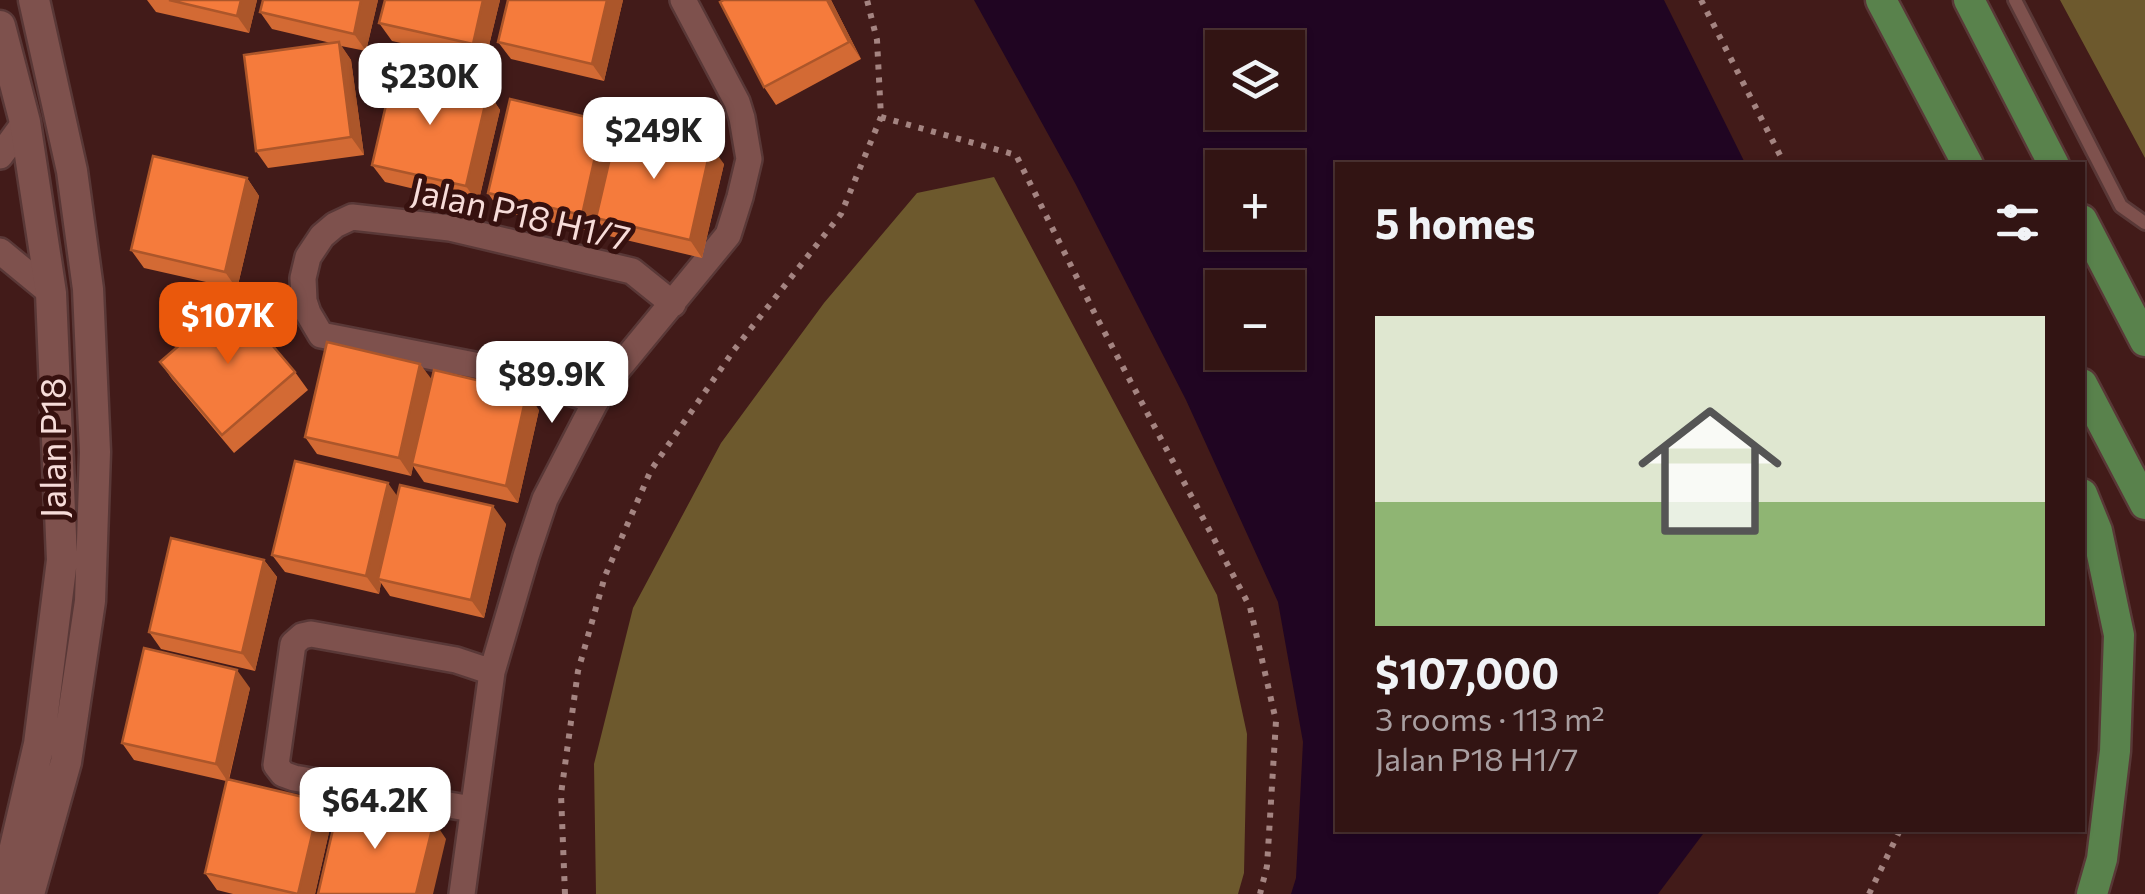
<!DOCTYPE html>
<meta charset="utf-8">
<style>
:root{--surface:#321413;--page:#3a1d1c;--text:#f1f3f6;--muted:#a89ea0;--line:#4d3333;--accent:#ea580c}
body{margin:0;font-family:Commissioner,sans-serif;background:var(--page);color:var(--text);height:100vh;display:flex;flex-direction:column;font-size:38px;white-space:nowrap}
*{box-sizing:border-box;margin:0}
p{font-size:32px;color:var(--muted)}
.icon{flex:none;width:55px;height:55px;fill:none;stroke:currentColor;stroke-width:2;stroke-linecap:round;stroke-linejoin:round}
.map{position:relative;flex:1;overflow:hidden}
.panel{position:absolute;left:1335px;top:162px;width:750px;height:670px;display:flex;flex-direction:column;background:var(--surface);border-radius:0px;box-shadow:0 2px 8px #0004,0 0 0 2px var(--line)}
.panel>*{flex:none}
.tools{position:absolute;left:1205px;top:30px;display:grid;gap:20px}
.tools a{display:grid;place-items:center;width:100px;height:100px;border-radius:0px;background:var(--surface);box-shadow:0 2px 8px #0004,0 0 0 2px var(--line);font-size:50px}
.price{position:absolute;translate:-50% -85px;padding:0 22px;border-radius:20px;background:#fff;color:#222;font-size:32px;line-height:65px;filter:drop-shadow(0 2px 5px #0008)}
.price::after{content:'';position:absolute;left:50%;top:60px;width:30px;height:22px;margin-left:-15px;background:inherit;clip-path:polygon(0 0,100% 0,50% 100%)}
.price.selected{background:var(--accent);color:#fff}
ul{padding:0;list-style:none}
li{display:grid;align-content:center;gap:20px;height:530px;padding:0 40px}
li+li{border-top:2px solid var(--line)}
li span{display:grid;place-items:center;height:310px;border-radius:0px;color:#555}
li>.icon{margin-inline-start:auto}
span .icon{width:180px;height:180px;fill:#fffc;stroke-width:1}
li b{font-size:42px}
h2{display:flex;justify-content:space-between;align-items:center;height:120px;padding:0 40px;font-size:42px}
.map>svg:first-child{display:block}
.forest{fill:#6d592d}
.water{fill:#200522;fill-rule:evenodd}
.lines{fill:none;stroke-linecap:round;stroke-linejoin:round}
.service-casing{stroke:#593837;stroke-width:18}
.minor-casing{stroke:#593837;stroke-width:30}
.tertiary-casing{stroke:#593837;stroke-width:35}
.primary-casing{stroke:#593837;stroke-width:35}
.path{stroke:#a48481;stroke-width:6;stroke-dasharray:5 8;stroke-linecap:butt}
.service{stroke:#7e514d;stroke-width:12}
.minor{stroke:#7e514d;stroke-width:25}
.tertiary{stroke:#7e514d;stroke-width:30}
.primary{stroke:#59824c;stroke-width:30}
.wall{fill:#d36a34}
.shaded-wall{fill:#ac562a}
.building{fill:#f57b3c;stroke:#ac562a;stroke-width:2.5}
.labels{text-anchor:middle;stroke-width:10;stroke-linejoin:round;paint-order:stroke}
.street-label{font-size:35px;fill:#f7dcd9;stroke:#37110f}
</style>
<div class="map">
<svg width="2145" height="894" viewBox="0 0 2145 894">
<rect width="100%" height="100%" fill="#421b19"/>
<!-- forest -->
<path class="forest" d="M2060,0H2145V158Z
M994,177L1217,595L1247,734L1244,873L1238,894H596L594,764L633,608L721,443L824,303L917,193Z"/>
<!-- water -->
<path class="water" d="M974,0H1664L1746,165H1338V830H1706L1658,894H1291L1296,878L1303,742L1278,602L1186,400L1075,183ZM1222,48H1288V112H1222ZM1222,168H1288V232H1222ZM1222,288H1288V352H1222Z"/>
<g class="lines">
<!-- service casing -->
<g class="service-casing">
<path id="service" d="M2015,0L2121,206L2145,223"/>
</g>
<!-- minor casing -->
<g class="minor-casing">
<path id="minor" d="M0,156L25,122
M0,251L51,293
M596,401L505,371L321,335L308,313L304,301L303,278L308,257L322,236L335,225L352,217L450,228L632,271L673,304
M472,809L294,778L283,774L276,765L293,644L302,636L311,634L456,660L492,672
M462,894L492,672L526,556L545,499L603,387L728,235L740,197L749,159L742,118L737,102L683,0"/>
</g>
<!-- tertiary casing -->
<g class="tertiary-casing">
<path id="tertiary" d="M0,26L25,122L51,293L62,560L39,744L4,894
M29,894L66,762L90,601L95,452L88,289L72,171L34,0"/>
</g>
<!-- primary casing -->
<g class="primary-casing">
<path id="primary" d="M1881,0L1968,165
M1969,0L2054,165
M2082,220L2145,341
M2082,384L2145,504
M2082,494L2097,531L2119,635L2115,751L2102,859L2092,894"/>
</g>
<!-- path -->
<path class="path" d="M1701,0L1785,165
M881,117L1016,155L1097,318L1250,607L1276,721L1267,866L1260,894
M565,894L561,794L578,671L605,576L651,470L734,350L841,214L881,117L877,40L867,0
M1869,894L1900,830"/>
<!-- service -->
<use href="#service" class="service"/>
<!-- minor -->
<use href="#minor" class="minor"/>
<!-- tertiary -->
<use href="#tertiary" class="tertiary"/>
<!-- primary -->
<use href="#primary" class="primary"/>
</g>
<!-- wall -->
<path class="wall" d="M147,0H257L249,33L156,12Z
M263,0H378L366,51L341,46L351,60L364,155L268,168L256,151L331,43L272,29L260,12Z
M385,0H500L485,62L392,41L379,23Z
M623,0L604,81L511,59L498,42Z
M831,0L861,59L776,105L764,87Z
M488,92L500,110L478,204L385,182L372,165Z
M603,121L615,137L724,164L702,258L609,236L597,219L594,232L500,211L488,193Z
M247,178L259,196L237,289L144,268L131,250Z
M160,362L295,372L308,390L234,453L172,379Z
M420,364L431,380L539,410L518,503L424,482L413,466L411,476L317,454L305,437Z
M397,496L506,524L484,618L390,596L381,583L379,594L285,572L272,555Z
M264,560L277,577L255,671L161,649L149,632Z
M250,688L229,780L332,819L315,894H233L217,890L205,873L226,781L134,760L122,743Z"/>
<!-- shaded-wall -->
<path class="shaded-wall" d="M241,0H257L249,33L237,16Z
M361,0H378L366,51L354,34Z
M483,0H500L485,62L473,44Z
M607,0H623L604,81L592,64Z
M827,0H831L861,59L849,42Z
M339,42L351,60L364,155L351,137Z
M488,92L500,110L478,204L466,186Z
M603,121L616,139L594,232L582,215Z
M711,146L724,164L702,258L690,240Z
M247,178L259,196L237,289L225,272Z
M420,364L433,381L411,476L399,458Z
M527,392L539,410L518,503L506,486Z
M388,483L400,500L378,579L381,583L379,594L366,576Z
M493,506L506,524L484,618L471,600Z
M264,560L277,577L255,671L242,653Z
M237,670L250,688L228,782L216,764Z
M320,801L332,819L315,894H298Z
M434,821L446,839L433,894H416Z"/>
<!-- building -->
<path class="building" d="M169,0H241L237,16Z
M263,0H361L354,34L260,12Z
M385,0H483L473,44L379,23Z
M508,0H607L592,64L498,42Z
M724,0H827L849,42L764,87L720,2Z
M339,42L351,137L256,151L244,55Z
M394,71L488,92L466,186L372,165Z
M510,99L603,121L582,215L488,193Z
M618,124L711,146L690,240L596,218Z
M153,156L247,178L225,272L131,250Z
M233,299L295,372L222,435L160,362Z
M327,342L420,364L399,458L305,437Z
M434,370L527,392L506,486L412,464Z
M295,461L388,483L366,576L272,555Z
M400,485L493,506L471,600L378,579Z
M171,538L264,560L242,653L149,632Z
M144,648L237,670L216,764L122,743Z
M227,779L320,801L298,894L205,873Z
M340,799L434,821L416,894H318Z"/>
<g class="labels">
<!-- street labels -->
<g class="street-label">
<text transform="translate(521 215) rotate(13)" y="12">Jalan P18 H1/7</text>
<text transform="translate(54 448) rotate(-90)" y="12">Jalan P18</text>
</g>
</g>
</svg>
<div class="tools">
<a><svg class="icon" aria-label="layers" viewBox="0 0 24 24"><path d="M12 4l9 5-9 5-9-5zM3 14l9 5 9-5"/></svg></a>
<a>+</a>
<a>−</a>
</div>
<b class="price" style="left:430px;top:128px">$230K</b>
<b class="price" style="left:654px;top:182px">$249K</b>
<b class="price selected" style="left:228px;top:367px">$107K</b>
<b class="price" style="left:552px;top:426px">$89.9K</b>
<b class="price" style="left:375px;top:852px">$64.2K</b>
<section class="panel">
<h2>5 homes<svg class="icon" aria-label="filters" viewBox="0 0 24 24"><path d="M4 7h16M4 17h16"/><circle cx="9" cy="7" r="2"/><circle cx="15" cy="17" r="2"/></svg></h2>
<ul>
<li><span style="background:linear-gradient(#dfe7d0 60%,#8fb573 0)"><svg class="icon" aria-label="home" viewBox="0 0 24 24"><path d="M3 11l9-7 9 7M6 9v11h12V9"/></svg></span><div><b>$107,000</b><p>3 rooms · 113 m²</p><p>Jalan P18 H1/7</p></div></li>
</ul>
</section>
</div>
